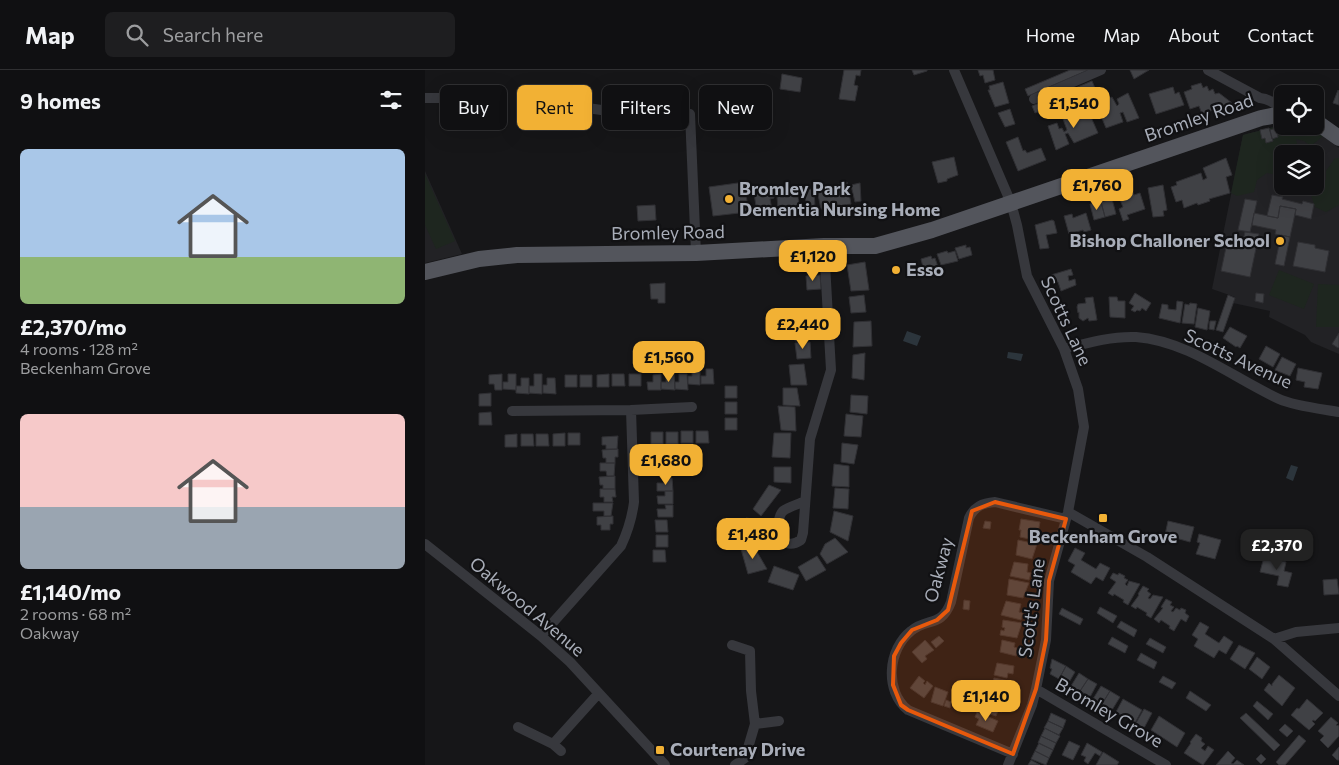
<!DOCTYPE html>
<meta charset="utf-8">
<style>
:root{--surface:#101012;--page:#1e1e20;--text:#f1f3f6;--muted:#9c9d9f;--line:#303032;--accent:#f2b134}
body{margin:0;font-family:Commissioner,sans-serif;background:var(--page);color:var(--text);height:100vh;display:flex;flex-direction:column;font-size:19px;white-space:nowrap}
*{box-sizing:border-box;margin:0}
p{font-size:16px;color:var(--muted)}
.icon{flex:none;width:28px;height:28px;fill:none;stroke:currentColor;stroke-width:2;stroke-linecap:round;stroke-linejoin:round}
.map{position:relative;flex:1;overflow:hidden}
.side{display:flex;flex-direction:column;background:var(--surface);width:425px}
.side>*{flex:none}
.guide{position:absolute;left:15px;top:15px;width:475px;height:45px;display:flex;gap:10px}
.tools{position:absolute;left:849px;top:15px;display:grid;gap:10px}
.tools a{display:grid;place-items:center;width:50px;height:50px;border-radius:8px;background:var(--surface);box-shadow:0 5px 20px #0002,0 0 0 1px var(--line);font-size:25px}
.price{position:absolute;translate:-50% -42px;padding:0 11px;border-radius:10px;background:var(--accent);color:#111;font-size:16px;line-height:32px;filter:drop-shadow(0 1px 2px #0008)}
.price::after{content:'';position:absolute;left:50%;top:30px;width:15px;height:11px;margin-left:-8px;background:inherit;clip-path:polygon(0 0,100% 0,50% 100%)}
.price.active{background:#222;color:#fff}
ul{padding:0;list-style:none}
li{display:grid;align-content:center;gap:10px;height:265px;padding:0 20px}
li span{display:grid;place-items:center;height:155px;border-radius:8px;color:#555}
li>.icon{margin-inline-start:auto}
span .icon{width:90px;height:90px;fill:#fffc;stroke-width:1}
li b{font-size:21px}
h2{display:flex;justify-content:space-between;align-items:center;height:60px;padding:0 20px;font-size:21px}
.tag{padding:0 18px;border-radius:8px;background:var(--surface);box-shadow:0 5px 20px #0002,0 0 0 1px var(--line);font-size:18px;line-height:45px}
.tag.active{background:var(--accent);color:#111}
header{display:flex;align-items:center;gap:30px;box-sizing:border-box;height:70px;padding:0 25px;background:var(--surface);border-bottom:1px solid var(--line)}
header strong{font-size:24px}
nav{display:flex;gap:28px;margin-inline-start:auto;font-size:18px}
.search{width:350px;height:45px;background:var(--page);display:flex;align-items:center;gap:12px;box-sizing:border-box;padding:0 18px;border-radius:8px;color:var(--muted);font-size:19px}
main{display:flex;flex:1;min-height:0}
.map>svg:first-child{display:block}
.built{fill:#222225;fill-rule:evenodd}
.green{fill:#1e261f}
.water{fill:#2c353c}
.building{fill:#404145;stroke:#303034}
.lines{fill:none;stroke-linecap:round;stroke-linejoin:round}
.minor{stroke:#37383d;stroke-width:10}
.primary{stroke:#53555c;stroke-width:16}
.marked{fill:#e8590c;fill-opacity:0.2;stroke:#e8590c;stroke-width:4;stroke-linejoin:round}
.poi-dot{fill:#f2b134;stroke:#111113;stroke-width:2}
.labels{text-anchor:middle;stroke-width:4.5;stroke-linejoin:round;paint-order:stroke}
.street-label{font-size:18px;fill:#a8adb8;stroke:#111113}
.poi-label{font-size:18px;font-weight:bold;fill:#a8adb8;stroke:#111113;text-anchor:start}
</style>
<header>
<strong>Map</strong>
<div class="search"><svg class="icon" aria-label="search" viewBox="0 0 24 24"><circle cx="10" cy="10" r="6"/><path d="M15 15l6 6"/></svg>Search here</div>
<nav><a>Home</a><a>Map</a><a>About</a><a>Contact</a></nav>
</header>
<main>
<section class="side">
<h2>9 homes<svg class="icon" aria-label="filters" viewBox="0 0 24 24"><path d="M4 7h16M4 17h16"/><circle cx="9" cy="7" r="2"/><circle cx="15" cy="17" r="2"/></svg></h2>
<ul>
<li><span style="background:linear-gradient(#a9c7e8 70%,#8fb573 0)"><svg class="icon" aria-label="home" viewBox="0 0 24 24"><path d="M3 11l9-7 9 7M6 9v11h12V9"/></svg></span><div><b>£2,370/mo</b><p>4 rooms · 128 m²</p><p>Beckenham Grove</p></div></li>
<li><span style="background:linear-gradient(#f6c9c9 60%,#9aa5b1 0)"><svg class="icon" aria-label="home" viewBox="0 0 24 24"><path d="M3 11l9-7 9 7M6 9v11h12V9"/></svg></span><div><b>£1,140/mo</b><p>2 rooms · 68 m²</p><p>Oakway</p></div></li>
</ul>
</section>
<div class="map">
<svg width="914" height="695" viewBox="0 0 914 695">
<rect width="100%" height="100%" fill="#161618"/>
<!-- built -->
<path class="built" d="M857,55L872,56L889,62L898,66L914,78V284L886,272L880,265L844,247L845,241L808,233L810,227L787,219L818,65ZM858,84H890V116H858Z
M0,101L37,184L0,193Z"/>
<!-- green -->
<path class="green" d="M857,55L874,57L898,66L886,76L879,71L871,69L873,80L879,84H858L857,106L842,103L832,110L829,122L812,126L806,123L818,65Z
M910,88H914V135L901,142L890,137L886,125L890,112L901,110V101Z
M0,104L30,171L11,179L0,155Z
M854,200L889,214L879,239L844,225Z
M893,214L914,215V257H891Z"/>
<!-- water -->
<path class="water" d="M482,261L496,266L492,276L478,271Z
M583,282L598,284L596,291L582,288Z
M866,395L873,397L868,411L861,408Z"/>
<!-- building -->
<path class="building" d="M419,0H436L435,6L431,5L429,15L433,16L430,31L414,29Z
M487,0H502V1L489,5Z
M553,0H568L570,10L560,13L558,5L555,6Z
M645,0H663L603,26L600,19Z
M705,0H724L709,9Z
M357,4L377,8L375,22L355,19Z
M667,11L670,18L610,43L607,36Z
M578,12L584,33L570,37L563,20H565L564,16Z
M776,13L778,18L782,16L784,21L788,19L790,24L794,23L807,33L777,44L774,36L765,39L759,22L767,19L766,16Z
M748,17L750,24L754,22L759,35L731,44L724,24Z
M913,20L914,21V35L908,33Z
M703,23L714,48L702,52L698,42L695,43L698,52L681,58L671,34L687,27L692,36L694,34L692,29Z
M662,38L673,63L649,73L643,63L640,64L644,74L631,80L623,56L632,53L634,59L637,58L639,62L642,60L638,49Z
M585,39L590,54L580,57L573,43Z
M844,58L848,71L841,73L840,68L837,69L835,60Z
M851,58L853,67L847,69L845,60Z
M593,67L598,81L600,80L602,83L616,78L621,90L593,101L581,72Z
M529,87L533,105L522,109V111L513,113L507,92Z
M801,88L807,105L801,107L805,123L784,129L785,131L773,135L772,133L759,138L757,130L751,132L746,117L752,115L751,112L776,103L778,110L782,108L778,98Z
M320,112L323,142L288,146L284,117Z
M422,112L426,134L396,139L392,120Z
M435,113L436,131L430,132L426,115Z
M738,115L742,140L738,141L739,146L728,147L723,118Z
M389,119L390,137H382L379,120Z
M347,120L349,128L345,129L347,140L332,143L329,123Z
M708,122L709,125L715,123L720,139L702,145L704,149L698,151L694,139L698,137L695,130L698,129L699,125Z
M373,125L374,138L353,140L352,126Z
M847,125L858,127L857,129L877,134L878,131L889,134L886,149L870,145L871,139L855,136L853,148L842,146Z
M687,129L691,144L680,147L676,132Z
M820,129L832,131L825,162L813,160Z
M676,132L680,147L669,150L665,134Z
M230,135L231,150L213,151L212,136Z
M855,136L871,139L865,167L850,164L851,160L827,155L829,143L853,148Z
M661,143L666,160L659,162L658,160L644,164L639,146L647,144L648,148Z
M627,150L629,151L632,163L621,165L624,178L615,179L610,155Z
M820,162L834,164L825,207L796,201L803,168L818,171Z
M856,165L865,167L859,196L850,194Z
M873,172L890,175V178L904,181L900,202L868,196Z
M541,175V178L545,177L547,185L534,189L530,178Z
M522,181L523,183L530,181L533,191L516,195L512,184Z
M506,186L507,189L510,188L513,197L499,201L496,189Z
M440,192L444,220L426,221L422,195Z
M646,199L648,205L643,206L644,211L650,209L651,215L636,221L633,212L628,213L626,205Z
M395,205L396,219L382,220L381,206Z
M240,213V233H233V229H226L225,214Z
M710,223L726,233L721,241L717,238L715,241L712,240L710,242L706,240L709,236L704,233Z
M831,223L839,224L838,233L830,231Z
M439,225L441,242L426,243L424,227Z
M803,225L810,228L798,262L791,260Z
M668,227L672,250L664,251L663,248L658,251L654,248V242L653,243L652,237L653,234L661,233L660,228Z
M684,227H692L693,231H700V248L685,247Z
M752,231L758,232L755,253L734,248L737,234L743,235V239L751,240Z
M765,233L772,234L769,254L757,253L760,234L764,235Z
M773,238L785,241L782,260L770,257Z
M446,251L447,276L428,277L429,252Z
M785,251H791L789,260L784,259Z
M383,254L384,270L370,271L369,255Z
M805,257L822,266L815,278L812,276L811,277L798,268Z
M914,263V277L913,278L907,274Z
M385,272L386,288L372,289L370,273Z
M841,276L855,284L848,297L834,289Z
M440,283L439,310L427,308L428,285Z
M857,287L871,294L865,306L850,300Z
M379,294L382,315H366L364,295Z
M873,298L897,303L893,319L879,317L880,312L871,310Z
M267,299H275V315L263,314V306H267Z
M281,299H288L289,314H276V306H281Z
M77,304V320H70L69,314H64V305Z
M83,304H91V320L78,319V312H83Z
M109,304H117V324L104,323V316H109Z
M184,304V317H172V305Z
M187,304H199L200,316H187Z
M204,304H216V316H204Z
M236,304V320H223L222,312H228V305Z
M241,304H249L250,320L236,319V312H241Z
M254,304H262L263,320L250,319V312H254Z
M140,305H152V317H140Z
M155,305H167V317H155Z
M96,308H104V324L91,323V316H96Z
M122,308H130L131,324L118,323V315H122Z
M300,316H312V328H300Z
M358,318H372L375,336L358,335Z
M66,323V336H54V324Z
M426,325L443,326L442,344L425,342Z
M300,332H312V344H300Z
M353,336L370,337L371,361L356,360Z
M66,342L67,355H54V343Z
M421,344L438,346L436,367L419,366Z
M300,348H312V360H300Z
M256,361H268V373H256Z
M271,361H283L284,373H271Z
M226,362H238V374H226Z
M241,362H253V374H241Z
M140,363V376H128V364Z
M143,363H155V375H143Z
M349,363H366L365,388L347,387Z
M92,364V377H80V365Z
M96,364H108L109,376H96Z
M111,364H123L124,376H111Z
M193,366L192,379H181V375H177V367Z
M417,373L433,375L429,394L416,392Z
M193,379V387H190V393H181V388H178L177,380Z
M175,393H190L189,406H182L181,401H175Z
M409,394L424,396V417L407,416Z
M349,397H366V413L349,412Z
M190,406V419H178V415H175L174,407Z
M240,408H247L248,421H232V413H240Z
M344,415L356,420L336,446L328,439Z
M410,418L424,419L423,439L408,438Z
M175,419H190L191,427H187L188,432H179V427H175Z
M240,421H248V434H233L232,426H240Z
M168,433H188L186,446H179V441H168Z
M240,435H248V447H233L232,439H241Z
M409,441L428,446L423,471L405,462Z
M188,446V454H185V460H176V455H172V447Z
M321,448L336,450L333,473L317,470Z
M596,449L615,452L613,463L615,464L614,471L595,467L596,460H594Z
M230,450H242L243,462H231Z
M560,451L566,452L565,459L558,458Z
M743,451L769,457L765,472L740,465Z
M774,464L796,470L790,489L771,484L775,473L772,472Z
M231,465H243V477H231Z
M410,468L423,482L402,494L395,484L400,474Z
M593,470L612,474L607,489L591,485Z
M328,475L342,499L323,504L316,479Z
M650,478L660,483L656,490L671,499L675,493L685,498L678,511L671,507L666,514L646,502L650,495L643,491Z
M228,480H240L241,492H228Z
M392,486L401,500L381,511L373,497Z
M839,487L861,492L859,501L867,503L863,517L852,515L854,506L835,502Z
M589,492L603,494L602,502L606,503L604,510L585,506Z
M349,496L374,505L368,520L343,512Z
M688,503L693,505L694,503L700,506L699,508L703,510L700,514L702,516L704,511L715,514L703,535L698,532L699,530L689,524L688,526L683,523L691,512L685,508Z
M584,509L604,513L598,528L582,525Z
M912,509L914,524L899,525L898,510Z
M718,516L724,519L722,521L726,524L723,528L725,529L728,525L738,527L726,548L721,545L722,543L712,537L711,539L706,536L714,525L713,524Z
M741,529L747,532L745,535L749,537L746,541L748,542L751,538L755,540L756,538L761,540L760,543L764,546L761,552L756,549L749,561L744,558L745,556L736,550L734,553L729,549L738,538L736,537Z
M539,530L545,531L544,540L538,539Z
M581,531L596,534L594,542L598,543L596,550L576,545Z
M675,537L692,546L688,553L672,543Z
M637,538L658,549L655,555L634,544Z
M578,550L597,553L592,568L575,565L576,560L579,561L580,558L577,557Z
M696,551L712,560L709,567L692,557Z
M775,552L784,557L780,564L794,573L799,566L808,572L801,584L794,580L789,588L769,576L773,569L767,565Z
M514,566L519,571L511,578L506,572Z
M687,567L703,576L700,583L683,574Z
M725,568L741,577L738,583L721,574Z
M500,570L509,580L500,586L502,589L497,593L487,582Z
M577,570L590,573L589,577L592,578L591,586L575,582Z
M814,575L830,583L820,599L805,589Z
M716,583L732,592L729,599L712,590Z
M832,587L845,597L837,609L824,599Z
M627,589L641,596L634,609L625,604L627,599L625,598Z
M572,593L589,596L588,604L583,603L582,608L569,605Z
M641,596L650,602L643,614L634,609Z
M654,603L663,609L655,621L646,616Z
M854,605L870,618L857,636L839,620L844,613L847,616V614Z
M494,606L500,611L498,613L500,615L502,611L508,616L499,628L485,618Z
M738,606L751,613L747,619L734,612Z
M569,608L584,611L582,616L585,617L583,625L566,620Z
M663,609L672,614L665,627L655,621Z
M676,616L685,621L677,634L668,629Z
M510,617L523,622L518,636L506,632Z
M685,621L695,627L687,640L677,634Z
M765,621L786,635L781,641L761,628Z
M698,629L717,640L710,653L691,642Z
M882,629L898,643L890,651L888,650L887,651L890,654L884,660L866,645L872,638L874,639Z
M521,630L526,632L525,638L519,636Z
M563,630L580,635L577,642L573,641L571,646L559,642Z
M832,631L848,644L843,650L828,636Z
M719,639L727,643L719,658L711,653Z
M552,642L573,651L568,662L551,655L554,649L550,647Z
M626,643L641,650L638,658L623,651Z
M821,643L855,675L849,681L815,648Z
M734,646L760,663L752,677L726,660Z
M906,647L913,653L911,655L914,656V666L903,678L895,670L899,666L893,661Z
M623,651L638,658L634,665L619,658Z
M860,654L868,661L862,667L854,660Z
M620,658L635,666L631,673L616,666Z
M771,664L777,668L776,671L780,674L776,678L780,681L783,676L789,680L778,695L759,683L766,673L765,672Z
M874,665L881,671L860,695H854L851,692Z
M616,666L631,673L628,680L613,673Z
M644,671L655,676L648,690L637,685Z
M614,673L628,680L624,688L610,681Z
M662,673L677,682L675,686L670,683L663,694L659,691L661,687L656,685Z
M914,677V690H912L907,685Z
M610,681L624,688L621,695L606,689Z
M803,681L810,688L806,693L808,694L812,690L819,695H791Z
M678,682L694,692L692,695H671Z
M836,684L841,689L836,694L831,689Z
M606,690L615,695H603Z"/>
<g class="lines">
<!-- minor -->
<path class="minor" d="M529,0L586,133L592,155L602,206L639,279L653,319L659,357L643,442L624,511L621,570L611,619L607,635L583,695
M783,0L835,28C845,29 850,34 858,40
M0,28H24
M609,29L676,0
M128,33L204,44H265L271,183
M639,279C662,273 686,266 711,267C763,271 807,307 854,329C869,336 897,339 914,342
M206,340L267,337
M87,341L206,340L209,432C207,448 203,461 196,476L116,566
M380,431C374,434 363,437 358,441C349,450 353,485 376,470L378,463L385,369L406,300L399,176
M643,442L722,487L849,569L914,626
M0,474L116,566L145,592L240,695
M849,569L871,562L914,558
M307,575L325,581L326,621L330,654L320,688L310,695
M611,619L741,695
M330,654L354,651
M93,657L128,674L136,681
M128,674L173,624
M588,684L483,640C459,621 463,579 486,561C503,547 516,558 526,532L544,448C549,437 557,433 570,432L641,449"/>
<!-- primary -->
<path class="primary" d="M890,51L914,68
M0,202L54,189L92,185L271,183L399,176H450L507,160L836,48L858,44"/>
</g>
<!-- marked area -->
<path class="marked" d="M570,432L641,449L624,511L621,570L611,619L588,684L483,640L476,635L468,615L469,586L476,573L487,560L512,550L523,540L547,441Z"/>
<!-- markers -->
<g class="poi-dot">
<circle cx="304" cy="129" r="5"/>
<circle cx="855" cy="171" r="5"/>
<circle cx="471" cy="200" r="5"/>
<rect x="673" y="443" width="10" height="10" rx="2.5"/>
<rect x="230" y="675" width="10" height="10" rx="2.5"/>
</g>
<g class="labels">
<!-- street labels -->
<g class="street-label">
<text transform="translate(774 48) rotate(-19)" y="6">Bromley Road</text>
<text transform="translate(243 163) rotate(-1)" y="6">Bromley Road</text>
<text transform="translate(641 251) rotate(65)" y="6">Scotts Lane</text>
<text transform="translate(813 289) rotate(25)" y="6">Scotts Avenue</text>
<text transform="translate(514 500) rotate(-75)" y="6">Oakway</text>
<text transform="translate(102 537) rotate(40)" y="6">Oakwood Avenue</text>
<text transform="translate(607 538) rotate(-82)" y="6">Scott's Lane</text>
<text transform="translate(684 643) rotate(30)" y="6">Bromley Grove</text>
</g>
<!-- poi labels -->
<g class="poi-label">
<text x="314" y="125">Bromley Park<tspan x="314" dy="21">Dementia Nursing Home</tspan></text>
<text x="845" y="177" text-anchor="end">Bishop Challoner School</text>
<text x="481" y="206">Esso</text>
<text x="678" y="473" text-anchor="middle">Beckenham Grove</text>
<text x="245" y="686">Courtenay Drive</text>
</g>
</g>
</svg>
<div class="tools">
<a><svg class="icon" aria-label="locate" viewBox="0 0 24 24"><circle cx="12" cy="12" r="6"/><path d="M12 2v4M12 18v4M2 12h4M18 12h4"/></svg></a>
<a><svg class="icon" aria-label="layers" viewBox="0 0 24 24"><path d="M12 4l9 5-9 5-9-5zM3 14l9 5 9-5"/></svg></a>
</div>
<b class="price" style="left:649px;top:59px">£1,540</b>
<b class="price" style="left:672px;top:141px">£1,760</b>
<b class="price" style="left:388px;top:212px">£1,120</b>
<b class="price" style="left:378px;top:280px">£2,440</b>
<b class="price" style="left:244px;top:313px">£1,560</b>
<b class="price" style="left:241px;top:416px">£1,680</b>
<b class="price" style="left:328px;top:490px">£1,480</b>
<b class="price active" style="left:852px;top:501px">£2,370</b>
<b class="price" style="left:561px;top:652px">£1,140</b>
<div class="guide">
<a class="tag">Buy</a>
<a class="tag active">Rent</a>
<a class="tag">Filters</a>
<a class="tag">New</a>
</div>
</div>
</main>
